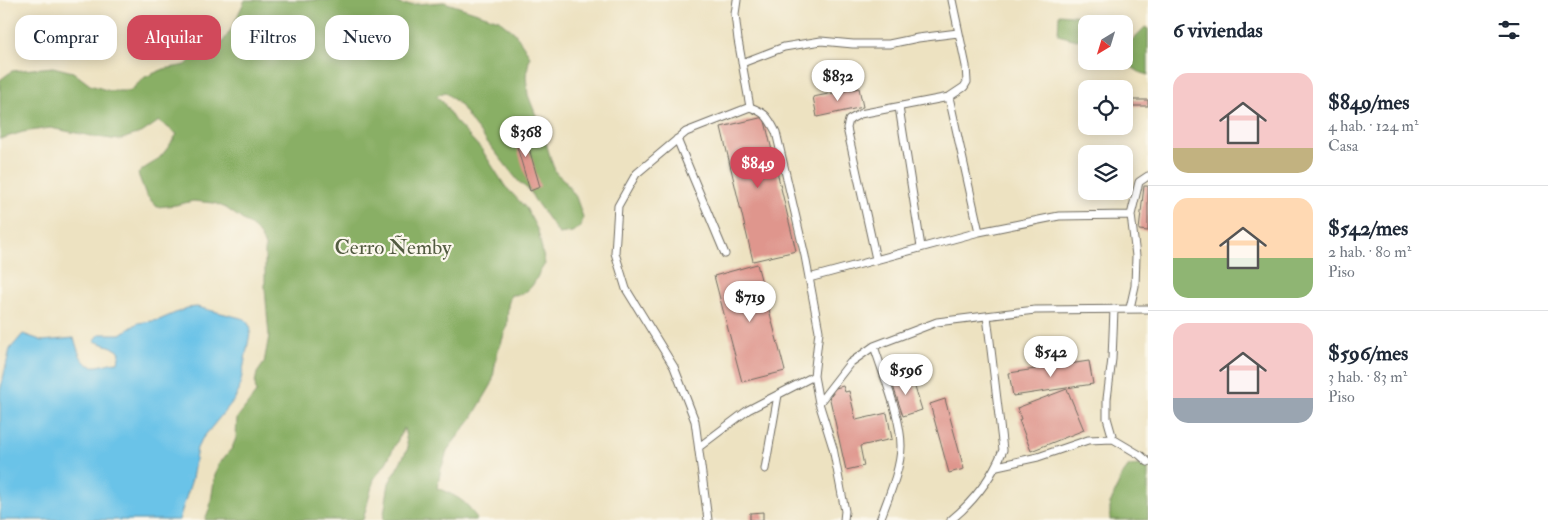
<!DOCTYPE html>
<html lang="es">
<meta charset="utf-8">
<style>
:root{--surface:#fff;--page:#f6f6f7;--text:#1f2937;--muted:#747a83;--line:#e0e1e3;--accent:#d1495b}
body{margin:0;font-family:"IM FELL Double Pica",serif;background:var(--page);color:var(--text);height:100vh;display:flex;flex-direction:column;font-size:19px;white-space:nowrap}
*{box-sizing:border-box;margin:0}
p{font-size:16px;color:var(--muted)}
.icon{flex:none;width:28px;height:28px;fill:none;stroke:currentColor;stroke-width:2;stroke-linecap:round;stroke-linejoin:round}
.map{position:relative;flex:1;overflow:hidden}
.panel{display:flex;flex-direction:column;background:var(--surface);width:400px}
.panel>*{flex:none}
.guide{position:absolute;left:15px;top:15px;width:475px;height:45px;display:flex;gap:10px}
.needle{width:32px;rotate:218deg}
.tools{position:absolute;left:1078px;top:15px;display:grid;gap:10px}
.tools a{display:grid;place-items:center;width:55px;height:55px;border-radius:10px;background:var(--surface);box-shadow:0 2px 12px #0003;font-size:25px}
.price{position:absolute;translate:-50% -42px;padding:0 11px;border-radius:18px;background:#fff;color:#222;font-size:16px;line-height:32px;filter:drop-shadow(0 1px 2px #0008)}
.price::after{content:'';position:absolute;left:50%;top:30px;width:15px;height:11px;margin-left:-8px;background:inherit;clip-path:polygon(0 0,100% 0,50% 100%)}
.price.selected{background:var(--accent);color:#fff}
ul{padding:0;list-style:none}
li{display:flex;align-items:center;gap:15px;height:125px;padding:0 25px}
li+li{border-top:1px solid var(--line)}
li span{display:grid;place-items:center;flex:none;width:140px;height:100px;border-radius:15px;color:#555}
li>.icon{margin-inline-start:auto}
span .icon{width:60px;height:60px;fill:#fffc;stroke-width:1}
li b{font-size:21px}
h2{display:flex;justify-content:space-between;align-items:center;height:60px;padding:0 25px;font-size:21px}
.chip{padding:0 18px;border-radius:15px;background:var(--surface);box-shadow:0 2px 12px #0003;font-size:18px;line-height:45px}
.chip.selected{background:var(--accent);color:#fff}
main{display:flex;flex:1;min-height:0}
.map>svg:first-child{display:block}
.forest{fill:#89af65;stroke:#5a6d48}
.water{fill:#6ac3e8;stroke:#4a778a}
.building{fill:#df968d}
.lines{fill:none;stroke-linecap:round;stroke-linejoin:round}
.lane-casing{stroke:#6f6b60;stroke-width:9}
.lane{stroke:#fff;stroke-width:7}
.labels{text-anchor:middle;stroke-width:4.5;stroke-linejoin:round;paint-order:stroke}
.park-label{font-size:21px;fill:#525b41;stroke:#fbf7ec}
</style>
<main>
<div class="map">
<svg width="1148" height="520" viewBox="0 0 1148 520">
<rect width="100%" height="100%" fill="#fbf7ec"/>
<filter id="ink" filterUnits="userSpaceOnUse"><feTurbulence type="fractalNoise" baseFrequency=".02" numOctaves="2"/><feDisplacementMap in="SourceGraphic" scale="10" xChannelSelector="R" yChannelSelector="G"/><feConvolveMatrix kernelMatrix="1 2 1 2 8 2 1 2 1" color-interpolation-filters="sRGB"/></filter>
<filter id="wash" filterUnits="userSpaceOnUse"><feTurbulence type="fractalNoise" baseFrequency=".0096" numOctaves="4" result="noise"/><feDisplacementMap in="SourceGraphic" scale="20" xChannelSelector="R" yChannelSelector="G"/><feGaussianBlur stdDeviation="1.12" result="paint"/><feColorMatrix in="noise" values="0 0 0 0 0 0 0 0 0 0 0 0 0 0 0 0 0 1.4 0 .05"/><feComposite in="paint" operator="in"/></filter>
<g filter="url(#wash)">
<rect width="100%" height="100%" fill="#ede2c1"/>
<!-- forest -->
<path class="forest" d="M245,0H388L403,5L444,2L499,20L514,32L530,56L526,76L528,95L543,133L552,163L556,173L564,180L576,197L583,217L581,227L572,232L559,234L534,199L530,191L519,182L473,124L460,105L445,92L436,96L443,102L454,120L482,150L505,186L526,208L538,231L545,264C534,279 534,295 511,295L508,305L507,325L501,344L497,353L492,384L472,418L448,449L441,469L437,488C456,496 468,501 477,520H383L389,483L408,448L404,428L386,463L374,479L363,520H205L210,507L215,475L218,465L232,448L236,438L237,418L256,393L255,383L257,373L264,363L269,336L265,288V246L261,237L253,227L226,208L214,203L193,201L176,205L157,207L146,195L138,174C144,167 151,165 157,160C165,153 171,143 177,134L159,121L143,132L119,140L97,137L50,128L23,132L0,139V80L12,71L53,67L73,72L90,85L110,91H130L145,77L164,69L186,65L201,49L221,45L232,28Z
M1059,14L1082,16L1086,36L1077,40L1058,35Z
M1145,27L1148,29V75L1141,73L1125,63L1130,42Z
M1140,465L1148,468V520H1110V504L1122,475L1129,466Z"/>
<!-- water -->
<path class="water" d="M197,307L245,319L251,328L239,391L234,400L202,439L197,448L192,479L179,520H0V391L10,349L23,334L43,341L74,338C78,350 81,368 98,366C104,365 111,362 118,362L120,352L112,347L94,341L100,334H121L138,323L159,320L187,308Z"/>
<g id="blocks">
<!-- building -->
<path class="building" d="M859,88L863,107L817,117L813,97Z
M1133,100H1148V106H1133Z
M764,117L796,251L753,261L721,127Z
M523,127L540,187L530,191L512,130Z
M1144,186H1148V231L1139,230Z
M757,264L785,371L742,382L714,276Z
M1089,361L1093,384L1013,396L1009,373Z
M905,376L908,386L914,384L922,410L903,416L891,380Z
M843,386L845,392L849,391L856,420L887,413L892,439L860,446L864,466L846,470L829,395L833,394L832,389Z
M1067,389L1084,430L1031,451L1019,420L1021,419L1017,408Z
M945,399L964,469L949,473L930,404Z
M763,512V520H750V513Z"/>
</g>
</g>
<g filter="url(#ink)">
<use href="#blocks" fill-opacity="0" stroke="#6f6b60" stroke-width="1"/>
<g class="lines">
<!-- lane casing -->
<g class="lane-casing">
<path id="lane" d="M737,0L735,14L738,40L750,107
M742,63L784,47L821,41L853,44H889L918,38L958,33
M949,97L979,232
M899,107L921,247
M677,139L725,254
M876,259L847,128L849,120L860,114L949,97L964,87L967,82L966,66L952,0
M809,278L979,232L1059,216L1131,215
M1130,308L1135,286L1136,256L1131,215L1139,182L1148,176
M874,346C883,375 901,416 901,446C901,469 888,498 880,520
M819,403L850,363L874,346L937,322L1035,310L1148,309
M1113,439L1107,418V399L1112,359L1114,309
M699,447L748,410L814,376
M997,466L1038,457L1088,440L1113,439L1140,455L1148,462
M765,469L778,395
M708,520L695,421L674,367L626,289L615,253L618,206L636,174L686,132L750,107C766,113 768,117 776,132L805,256L819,331L814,376L819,403L833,448L845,511L844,520
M951,520C973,502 992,477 1003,450L987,316"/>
</g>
<!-- lane -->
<use href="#lane" class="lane"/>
</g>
</g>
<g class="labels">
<!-- park labels -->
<g class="park-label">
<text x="393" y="254">Cerro Ñemby</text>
</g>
</g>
</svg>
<div class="tools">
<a><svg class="needle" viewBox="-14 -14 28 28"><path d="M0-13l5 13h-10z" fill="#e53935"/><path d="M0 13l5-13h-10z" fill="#747a83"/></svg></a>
<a><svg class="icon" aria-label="locate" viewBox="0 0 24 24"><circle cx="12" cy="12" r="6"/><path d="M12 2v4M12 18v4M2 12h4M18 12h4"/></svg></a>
<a><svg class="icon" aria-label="layers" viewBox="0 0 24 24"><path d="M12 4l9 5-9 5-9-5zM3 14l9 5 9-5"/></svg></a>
</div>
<b class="price" style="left:838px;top:102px">$832</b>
<b class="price" style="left:526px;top:158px">$368</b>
<b class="price selected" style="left:758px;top:189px">$849</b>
<b class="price" style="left:750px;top:323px">$719</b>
<b class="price" style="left:1051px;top:378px">$542</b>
<b class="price" style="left:906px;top:396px">$596</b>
<div class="guide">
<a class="chip">Comprar</a>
<a class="chip selected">Alquilar</a>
<a class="chip">Filtros</a>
<a class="chip">Nuevo</a>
</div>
</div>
<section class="panel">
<h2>6 viviendas<svg class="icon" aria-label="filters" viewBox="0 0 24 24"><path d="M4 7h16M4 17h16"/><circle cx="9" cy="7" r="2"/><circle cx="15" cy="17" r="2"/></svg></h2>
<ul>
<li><span style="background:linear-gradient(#f6c9c9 75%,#c2b280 0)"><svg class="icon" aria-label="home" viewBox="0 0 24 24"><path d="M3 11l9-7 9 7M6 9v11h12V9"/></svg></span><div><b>$849/mes</b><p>4 hab. · 124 m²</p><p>Casa</p></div></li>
<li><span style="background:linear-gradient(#ffd9b3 60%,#8fb573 0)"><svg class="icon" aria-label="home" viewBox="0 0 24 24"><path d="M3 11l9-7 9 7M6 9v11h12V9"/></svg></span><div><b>$542/mes</b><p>2 hab. · 80 m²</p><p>Piso</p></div></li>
<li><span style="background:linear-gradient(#f6c9c9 75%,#9aa5b1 0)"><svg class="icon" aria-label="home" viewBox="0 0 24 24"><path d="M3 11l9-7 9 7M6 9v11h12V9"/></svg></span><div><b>$596/mes</b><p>3 hab. · 83 m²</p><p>Piso</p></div></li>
</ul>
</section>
</main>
